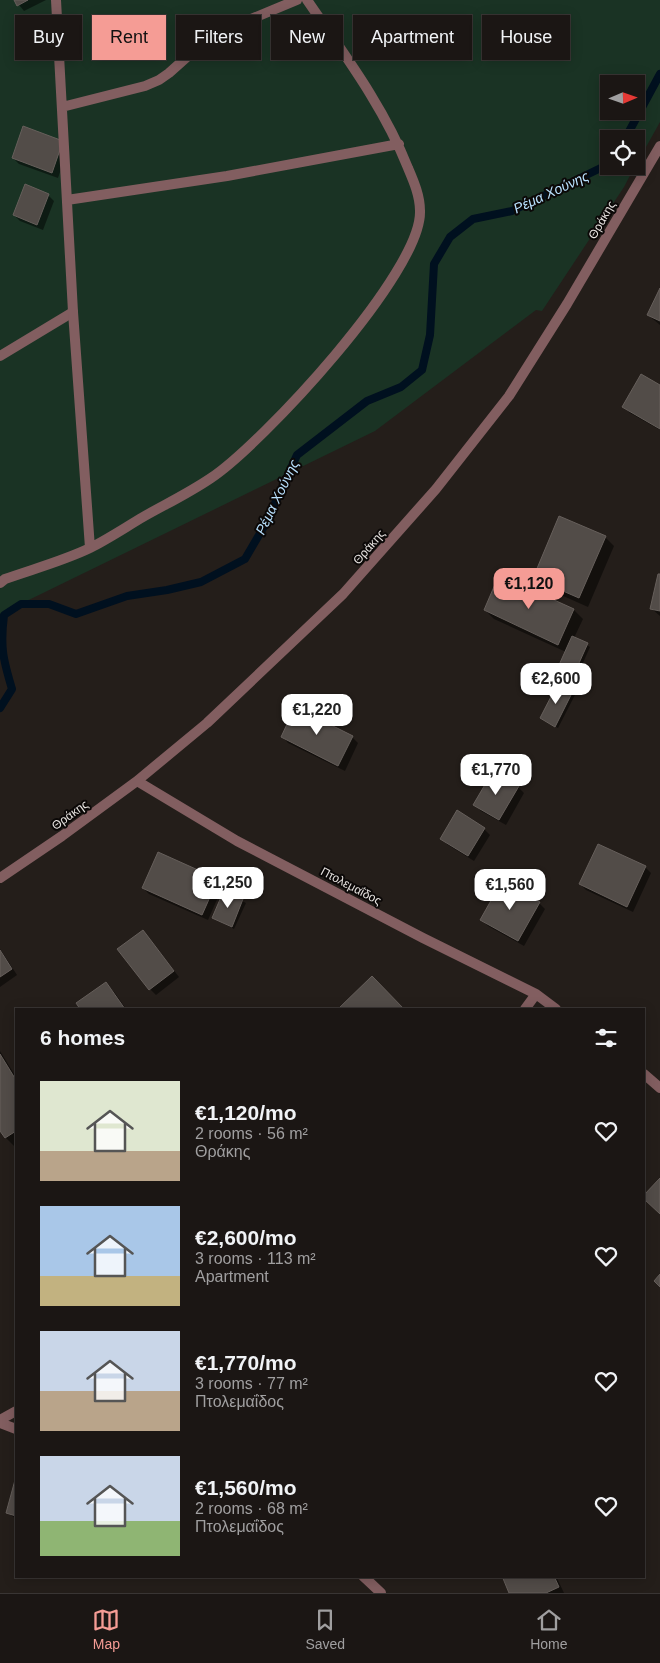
<!DOCTYPE html>
<meta charset="utf-8">
<style>
:root{--surface:#1b1614;--page:#282322;--text:#f1f3f6;--muted:#a09fa0;--line:#393534;--accent:#f59c95}
body{margin:0;font-family:Helvetica,sans-serif;background:var(--page);color:var(--text);height:100vh;display:flex;flex-direction:column;font-size:19px;white-space:nowrap}
*{box-sizing:border-box;margin:0}
p{font-size:16px;color:var(--muted)}
.icon{flex:none;width:28px;height:28px;fill:none;stroke:currentColor;stroke-width:2;stroke-linecap:round;stroke-linejoin:round}
.map{position:relative;flex:1;overflow:hidden}
.drawer{position:absolute;left:15px;top:1008px;width:630px;height:570px;display:flex;flex-direction:column;background:var(--surface);border-radius:0px;box-shadow:0 2px 12px #0003,0 0 0 1px var(--line)}
.drawer>*{flex:none}
.banner{position:absolute;left:15px;top:15px;width:630px;height:45px;display:flex;gap:10px}
.needle{width:32px;rotate:88deg}
.tools{position:absolute;left:600px;top:75px;display:grid;gap:10px}
.tools a{display:grid;place-items:center;width:45px;height:45px;border-radius:0px;background:var(--surface);box-shadow:0 2px 12px #0003,0 0 0 1px var(--line);font-size:25px}
.price{position:absolute;translate:-50% -42px;padding:0 11px;border-radius:10px;background:#fff;color:#222;font-size:16px;line-height:32px;filter:drop-shadow(0 1px 2px #0008)}
.price::after{content:'';position:absolute;left:50%;top:30px;width:15px;height:11px;margin-left:-8px;background:inherit;clip-path:polygon(0 0,100% 0,50% 100%)}
.price.on{background:var(--accent);color:#111}
ul{padding:0;list-style:none}
li{display:flex;align-items:center;gap:15px;height:125px;padding:0 25px}
li span{display:grid;place-items:center;flex:none;width:140px;height:100px;border-radius:0px;color:#555}
li>.icon{margin-inline-start:auto}
span .icon{width:60px;height:60px;fill:#fffc;stroke-width:1}
li b{font-size:21px}
h2{display:flex;justify-content:space-between;align-items:center;height:60px;padding:0 25px;font-size:21px}
.chip{padding:0 18px;border-radius:0px;background:var(--surface);box-shadow:0 2px 12px #0003,0 0 0 1px var(--line);font-size:18px;line-height:45px}
.chip.on{background:var(--accent);color:#111}
.menu{display:flex;justify-content:space-around;align-items:center;height:70px;border-top:1px solid var(--line);background:var(--surface);font-size:14px;color:var(--muted)}
.menu a{display:grid;justify-items:center;gap:2px}
.menu .on{color:var(--accent)}
.map>svg:first-child{display:block}
.green{fill:#1a3324;fill-rule:evenodd}
.shadow{fill:#0007}
.lines{fill:none;stroke-linecap:round;stroke-linejoin:round}
.stream{stroke:#00101f;stroke-width:8}
.building{fill:#524c48;stroke:#665f5b}
.service{stroke:#825e60;stroke-width:10}
.minor{stroke:#825e60;stroke-width:10}
.labels{text-anchor:middle;stroke-width:4;stroke-linejoin:round;paint-order:stroke}
.street-label{font-size:12px;fill:#e7e3e0;stroke:#0b0807}
.water-label{font-size:14px;font-style:italic;fill:#b9e1fe;stroke:#0b0807}
</style>
<div class="map">
<svg width="660" height="1593" viewBox="0 0 660 1593">
<rect width="100%" height="100%" fill="#241e1a"/>
<!-- green -->
<path class="green" d="M0,0H660V122L636,165V139H609V166H635L624,187L542,311L536,310L375,431L0,614ZM609,84H636V111H609Z"/>
<!-- shadow -->
<path class="shadow" d="M15,0H46L24,11Z
M68,148L58,178L19,164L13,158Z
M48,195L54,201L43,230L20,221L14,215Z
M660,290V325L648,315Z
M660,386V430L630,413L624,407Z
M605,537L614,546L588,607L543,587L534,578Z
M660,575V616L652,609Z
M485,610H574L583,619L574,638L590,647L578,674L560,664L566,652L494,619Z
M559,685L575,695L558,728L541,718Z
M282,736L352,737L358,743L345,771L288,743Z
M518,787L524,793L506,825L481,811L475,805Z
M484,829L490,835L474,861L448,845L442,839Z
M599,845L645,867L651,873L633,912L586,890L580,884Z
M217,880L223,886L208,920L149,894L143,888Z
M224,892L246,903L234,929L213,918Z
M539,903L545,909L524,946L488,926L482,920Z
M143,931L179,977L156,995L150,989Z
M0,949L17,975L0,987Z
M106,984L115,993L126,1009H82Z
M0,1051L16,1077V1145L14,1146L6,1138L0,1129Z
M16,1482V1519L7,1512Z
M503,1576H556L564,1593H511Z"/>
<g class="lines">
<!-- stream -->
<path class="stream" d="M625,139L660,74
M0,708L12,689C3,659 0,647 4,615L21,604H49L76,614L127,596L167,590L201,582L245,559L266,523L297,455L367,401L401,387L422,370L430,335L434,264L450,237L473,219L512,211L609,164"/>
</g>
<!-- building -->
<path class="building" d="M14,0H28L17,6Z
M23,126L63,141L52,173L12,158Z
M25,184L49,194L37,225L13,215Z
M660,288V321L647,315Z
M641,374L660,385V429L622,407Z
M559,516L606,536L579,598L533,578Z
M658,574H660V611L650,609Z
M499,575L574,609L558,645L484,610Z
M572,636L588,643L575,672L559,665Z
M558,683L573,691L555,727L540,718Z
M295,707L353,736L338,766L281,737Z
M493,771L519,786L499,820L473,805Z
M457,810L485,828L468,856L440,839Z
M598,844L646,866L627,907L579,884Z
M158,852L218,879L202,915L142,888Z
M502,881L540,902L518,941L480,920Z
M224,890L243,899L232,927L212,918Z
M143,930L174,971L149,990L117,949Z
M0,950L12,969L0,977Z
M372,976L404,1009H338Z
M106,982L125,1009H80L76,1003Z
M0,1054L16,1080V1131L5,1138L0,1131Z
M660,1178V1214L644,1199V1195Z
M660,1274V1287L654,1281Z
M15,1480L16,1481V1516L6,1513Z
M502,1576H554L559,1587L546,1593H509Z"/>
<g class="lines">
<!-- service -->
<path class="service" d="M0,356L73,312"/>
<!-- minor -->
<path class="minor" d="M56,0L73,312L90,548
M62,107L145,86L159,80L169,73L206,40L215,34L297,0
M67,200L227,176L399,144
M0,583L5,579C33,569 63,561 90,548C108,539 126,527 143,517C166,504 189,493 211,478C262,444 422,272 420,211C420,196 414,182 408,168C384,107 344,54 307,0
M137,781L237,841L423,938L536,994L556,1009
M0,878L62,836L137,781L207,723L343,594L436,489L509,396L567,304L660,146
M525,1009L536,994
M644,1074L660,1088
M0,1420L16,1411
M0,1423L16,1429
M363,1576L381,1593"/>
</g>
<g class="labels">
<!-- street labels -->
<g class="street-label">
<text transform="translate(602 220) rotate(-60)" y="4">Θράκης</text>
<text transform="translate(369 547) rotate(-49)" y="4">Θράκης</text>
<text transform="translate(70 815) rotate(-36)" y="4">Θράκης</text>
<text transform="translate(351 886) rotate(28)" y="4">Πτολεμαΐδος</text>
</g>
<!-- water labels -->
<g class="water-label">
<text transform="translate(551 192) rotate(-25)" y="5">Ρέμα Χούνης</text>
<text transform="translate(277 497) rotate(-64)" y="5">Ρέμα Χούνης</text>
</g>
</g>
</svg>
<div class="tools">
<a><svg class="needle" viewBox="-14 -14 28 28"><path d="M0-13l5 13h-10z" fill="#e53935"/><path d="M0 13l5-13h-10z" fill="#a09fa0"/></svg></a>
<a><svg class="icon" aria-label="locate" viewBox="0 0 24 24"><circle cx="12" cy="12" r="6"/><path d="M12 2v4M12 18v4M2 12h4M18 12h4"/></svg></a>
</div>
<b class="price on" style="left:529px;top:610px">€1,120</b>
<b class="price" style="left:556px;top:705px">€2,600</b>
<b class="price" style="left:317px;top:736px">€1,220</b>
<b class="price" style="left:496px;top:796px">€1,770</b>
<b class="price" style="left:228px;top:909px">€1,250</b>
<b class="price" style="left:510px;top:911px">€1,560</b>
<div class="banner">
<a class="chip">Buy</a>
<a class="chip on">Rent</a>
<a class="chip">Filters</a>
<a class="chip">New</a>
<a class="chip">Apartment</a>
<a class="chip">House</a>
</div>
<section class="drawer">
<h2>6 homes<svg class="icon" aria-label="filters" viewBox="0 0 24 24"><path d="M4 7h16M4 17h16"/><circle cx="9" cy="7" r="2"/><circle cx="15" cy="17" r="2"/></svg></h2>
<ul>
<li><span style="background:linear-gradient(#dfe7d0 70%,#b9a48a 0)"><svg class="icon" aria-label="home" viewBox="0 0 24 24"><path d="M3 11l9-7 9 7M6 9v11h12V9"/></svg></span><div><b>€1,120/mo</b><p>2 rooms · 56 m²</p><p>Θράκης</p></div><svg class="icon" aria-label="heart" viewBox="0 0 24 24"><path d="M12 20l-8-8c-3-5 5-10 8-4 3-6 11-1 8 4z"/></svg></li>
<li><span style="background:linear-gradient(#a9c7e8 70%,#c2b280 0)"><svg class="icon" aria-label="home" viewBox="0 0 24 24"><path d="M3 11l9-7 9 7M6 9v11h12V9"/></svg></span><div><b>€2,600/mo</b><p>3 rooms · 113 m²</p><p>Apartment</p></div><svg class="icon" aria-label="heart" viewBox="0 0 24 24"><path d="M12 20l-8-8c-3-5 5-10 8-4 3-6 11-1 8 4z"/></svg></li>
<li><span style="background:linear-gradient(#c9d6e8 60%,#b9a48a 0)"><svg class="icon" aria-label="home" viewBox="0 0 24 24"><path d="M3 11l9-7 9 7M6 9v11h12V9"/></svg></span><div><b>€1,770/mo</b><p>3 rooms · 77 m²</p><p>Πτολεμαΐδος</p></div><svg class="icon" aria-label="heart" viewBox="0 0 24 24"><path d="M12 20l-8-8c-3-5 5-10 8-4 3-6 11-1 8 4z"/></svg></li>
<li><span style="background:linear-gradient(#c9d6e8 65%,#8fb573 0)"><svg class="icon" aria-label="home" viewBox="0 0 24 24"><path d="M3 11l9-7 9 7M6 9v11h12V9"/></svg></span><div><b>€1,560/mo</b><p>2 rooms · 68 m²</p><p>Πτολεμαΐδος</p></div><svg class="icon" aria-label="heart" viewBox="0 0 24 24"><path d="M12 20l-8-8c-3-5 5-10 8-4 3-6 11-1 8 4z"/></svg></li>
</ul>
</section>
</div>
<nav class="menu">
<a class="on"><svg class="icon" aria-label="map" viewBox="0 0 24 24"><path d="M3 6l6-2 6 2 6-2v14l-6 2-6-2-6 2zM9 4v14M15 6v14"/></svg>Map</a>
<a><svg class="icon" aria-label="saved" viewBox="0 0 24 24"><path d="M7 4h10v16l-5-4-5 4z"/></svg>Saved</a>
<a><svg class="icon" aria-label="home" viewBox="0 0 24 24"><path d="M3 11l9-7 9 7M6 9v11h12V9"/></svg>Home</a>
</nav>
